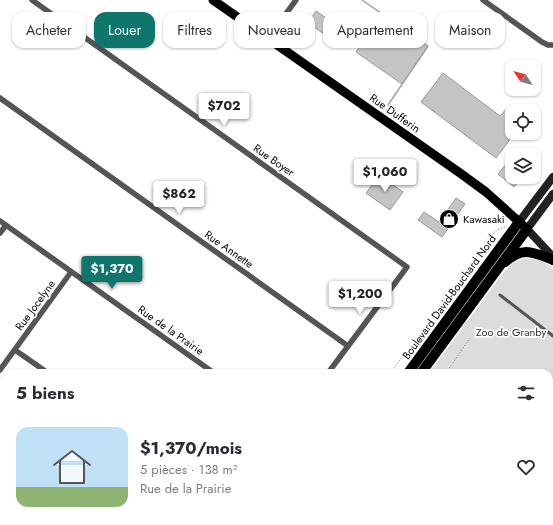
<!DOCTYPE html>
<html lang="fr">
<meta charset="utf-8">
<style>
:root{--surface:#fff;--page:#f2f2f3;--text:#2b2b33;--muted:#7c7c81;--line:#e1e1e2;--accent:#0f766e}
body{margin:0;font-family:Jost,sans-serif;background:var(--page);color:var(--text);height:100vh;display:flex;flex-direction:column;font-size:15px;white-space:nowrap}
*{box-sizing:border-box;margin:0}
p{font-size:13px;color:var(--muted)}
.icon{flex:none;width:22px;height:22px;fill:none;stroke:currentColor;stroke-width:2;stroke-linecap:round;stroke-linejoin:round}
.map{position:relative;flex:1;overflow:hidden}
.side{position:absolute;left:0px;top:369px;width:553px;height:156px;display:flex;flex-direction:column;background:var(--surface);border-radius:12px 12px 0 0;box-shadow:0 1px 3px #0004}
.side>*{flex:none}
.banner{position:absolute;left:12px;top:12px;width:529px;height:36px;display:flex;gap:8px}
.needle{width:26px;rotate:306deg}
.buttons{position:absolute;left:505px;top:60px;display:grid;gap:8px}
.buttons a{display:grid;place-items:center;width:36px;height:36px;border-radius:8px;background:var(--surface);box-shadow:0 1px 3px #0004;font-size:20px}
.price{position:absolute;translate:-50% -34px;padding:0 9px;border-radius:4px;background:#fff;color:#222;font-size:13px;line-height:26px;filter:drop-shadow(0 1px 2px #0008)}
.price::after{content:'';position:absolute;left:50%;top:24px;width:12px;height:9px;margin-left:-6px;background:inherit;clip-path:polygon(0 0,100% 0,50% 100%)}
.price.on{background:var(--accent);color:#fff}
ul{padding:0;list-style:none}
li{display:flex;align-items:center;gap:12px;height:100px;padding:0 16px}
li+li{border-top:1px solid var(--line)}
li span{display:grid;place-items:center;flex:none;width:112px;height:80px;border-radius:12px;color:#555}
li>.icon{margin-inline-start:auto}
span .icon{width:48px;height:48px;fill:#fffc;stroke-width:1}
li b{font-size:17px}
h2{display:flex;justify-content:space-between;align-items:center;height:48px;padding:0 16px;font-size:17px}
.chip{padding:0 14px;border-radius:12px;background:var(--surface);box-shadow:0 1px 3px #0004;font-size:14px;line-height:36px}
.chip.on{background:var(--accent);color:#fff}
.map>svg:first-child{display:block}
.park{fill:#dcdcdc}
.water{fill:url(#water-waves)}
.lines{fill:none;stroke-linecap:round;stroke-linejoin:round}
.stream{stroke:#a3a3a3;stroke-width:1.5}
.building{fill:#c4c4c4;stroke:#999}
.path{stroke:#777;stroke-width:1;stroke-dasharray:1 2;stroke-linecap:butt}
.lane{stroke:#555;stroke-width:3}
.street{stroke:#555;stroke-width:5.5}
.secondary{stroke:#222;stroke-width:8}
.primary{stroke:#000;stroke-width:9}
.highway{stroke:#000;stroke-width:10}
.labels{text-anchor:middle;stroke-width:3.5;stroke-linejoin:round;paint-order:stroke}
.street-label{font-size:11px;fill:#000;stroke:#fff}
.poi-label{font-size:11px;fill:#000;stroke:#fff;text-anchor:start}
.park-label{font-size:11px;fill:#333;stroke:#fff}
</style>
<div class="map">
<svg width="553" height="525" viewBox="0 0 553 525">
<defs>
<pattern id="water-waves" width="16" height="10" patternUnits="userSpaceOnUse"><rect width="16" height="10" fill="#a3a3a3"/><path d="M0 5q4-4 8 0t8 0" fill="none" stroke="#8b8b8b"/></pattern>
</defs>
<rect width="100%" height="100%" fill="#fff"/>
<!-- park -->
<path class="park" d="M525,258C536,259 545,261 553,269V525H318L320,521H549V373H429L503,273L514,262Z"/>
<!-- water -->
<path class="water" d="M421,521H489L486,525H421Z"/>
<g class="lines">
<!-- stream -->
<path class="stream" d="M362,0L428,46L388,105"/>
</g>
<!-- building -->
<path class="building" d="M316,11L342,29L334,41L308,23Z
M381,15L427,47L402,84L356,52Z
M443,73L500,116L508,107L512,110V133H515L496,158L421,102Z
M507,163L512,167V177H522L514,187L498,174Z
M385,179L403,192L390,210L366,193L376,180L381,184Z
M456,198L465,204L442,237L418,220L424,212L439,222Z"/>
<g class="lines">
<!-- path -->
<path class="path" d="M390,373L445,301L489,238L497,230L507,226
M446,373L470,338
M549,496L553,509
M276,525L279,521
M337,525L340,521"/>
<!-- lane -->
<path class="lane" d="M500,295L553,336"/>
<!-- street -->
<path class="street" d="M32,0L407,267L328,373
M483,0L542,42L548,45H553
M268,38L296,0
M0,98L348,346
M0,221L214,373
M0,233L6,225
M15,350L48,373
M0,370L71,272
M0,453L4,456
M96,521L101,525
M0,524L4,518
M215,525L218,521"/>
<!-- secondary -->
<path class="secondary" d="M553,194L527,229L553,257
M519,222L553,177"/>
<!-- primary -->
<path class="primary" d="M213,0L460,173L486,192L527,229"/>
<!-- highway -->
<path class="highway" d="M505,262C523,246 533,252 553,260
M408,373L519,222
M421,373L527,229
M296,525L299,521
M309,525L312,521"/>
</g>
<!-- icons -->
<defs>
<g id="shop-disc" transform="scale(1)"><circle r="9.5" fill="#000" stroke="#fff"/><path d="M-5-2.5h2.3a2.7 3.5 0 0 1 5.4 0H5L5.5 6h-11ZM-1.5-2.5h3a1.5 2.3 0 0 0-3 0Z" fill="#fff"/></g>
</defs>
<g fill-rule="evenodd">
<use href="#shop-disc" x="449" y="219"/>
</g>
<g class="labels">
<!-- street labels -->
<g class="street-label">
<text transform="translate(395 113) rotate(35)" y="4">Rue Dufferin</text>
<text transform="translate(274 160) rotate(35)" y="4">Rue Boyer</text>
<text transform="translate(229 249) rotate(35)" y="4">Rue Annette</text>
<text transform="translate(449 297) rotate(-54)" y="4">Boulevard David-Bouchard Nord</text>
<text transform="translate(35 305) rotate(-54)" y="4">Rue Jocelyne</text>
<text transform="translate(171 330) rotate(35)" y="4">Rue de la Prairie</text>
</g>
<!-- poi labels -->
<g class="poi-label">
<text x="463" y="223">Kawasaki</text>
</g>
<!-- park labels -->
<g class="park-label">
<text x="511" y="336">Zoo de Granby</text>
</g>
</g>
</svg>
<div class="buttons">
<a><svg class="needle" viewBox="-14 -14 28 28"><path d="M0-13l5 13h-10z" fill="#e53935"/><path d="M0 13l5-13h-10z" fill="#7c7c81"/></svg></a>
<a><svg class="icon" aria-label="locate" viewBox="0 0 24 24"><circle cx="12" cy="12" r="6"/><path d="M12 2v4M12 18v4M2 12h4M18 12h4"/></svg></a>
<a><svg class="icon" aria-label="layers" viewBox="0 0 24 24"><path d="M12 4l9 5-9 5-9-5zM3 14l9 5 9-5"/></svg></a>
</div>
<b class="price" style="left:224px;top:127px">$702</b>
<b class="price" style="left:385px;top:193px">$1,060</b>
<b class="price" style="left:179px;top:215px">$862</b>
<b class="price on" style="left:112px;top:290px">$1,370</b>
<b class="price" style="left:360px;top:315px">$1,200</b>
<div class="banner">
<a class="chip">Acheter</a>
<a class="chip on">Louer</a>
<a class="chip">Filtres</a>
<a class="chip">Nouveau</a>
<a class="chip">Appartement</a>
<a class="chip">Maison</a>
</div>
<section class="side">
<h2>5 biens<svg class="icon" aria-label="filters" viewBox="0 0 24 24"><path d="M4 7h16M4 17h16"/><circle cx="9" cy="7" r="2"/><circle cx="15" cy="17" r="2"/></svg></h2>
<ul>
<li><span style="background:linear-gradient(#bfe0f5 75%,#8fb573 0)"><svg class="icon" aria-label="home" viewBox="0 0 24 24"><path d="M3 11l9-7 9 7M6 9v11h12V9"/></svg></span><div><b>$1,370/mois</b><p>5 pièces · 138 m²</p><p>Rue de la Prairie</p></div><svg class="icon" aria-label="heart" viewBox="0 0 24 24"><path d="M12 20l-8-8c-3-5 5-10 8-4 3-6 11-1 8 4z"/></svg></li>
</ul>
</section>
</div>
